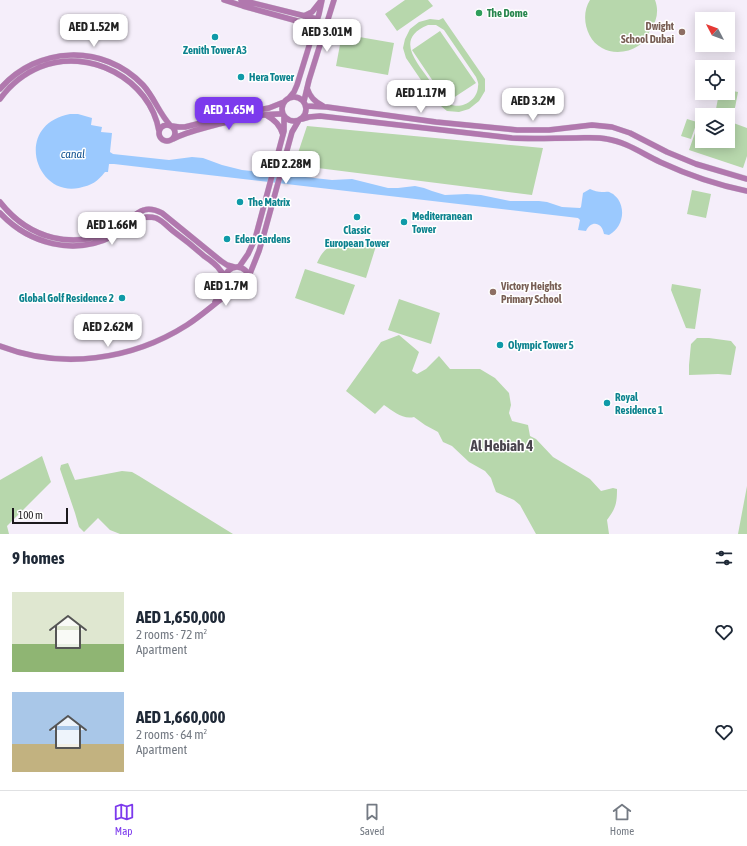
<!DOCTYPE html>
<meta charset="utf-8">
<style>
:root{--surface:#fff;--page:#f6f6f7;--text:#1f2937;--muted:#747a83;--line:#e0e1e3;--accent:#7c3aed}
body{margin:0;font-family:"Asap Condensed",sans-serif;background:var(--page);color:var(--text);height:100vh;display:flex;flex-direction:column;font-size:15px;white-space:nowrap}
*{box-sizing:border-box;margin:0}
p{font-size:13px;color:var(--muted)}
.icon{flex:none;width:22px;height:22px;fill:none;stroke:currentColor;stroke-width:2;stroke-linecap:round;stroke-linejoin:round}
.map{position:relative;height:534px;overflow:hidden}
.details{display:flex;flex-direction:column;background:var(--surface);flex:1}
.details>*{flex:none}
.needle{width:26px;rotate:311deg}
.fabs{position:absolute;left:695px;top:12px;display:grid;gap:8px}
.fabs a{display:grid;place-items:center;width:40px;height:40px;border-radius:0px;background:var(--surface);box-shadow:0 2px 10px #0003;font-size:20px}
.scale{position:absolute;left:12px;bottom:10px;width:56px;box-sizing:border-box;padding-left:4px;border:2px solid #1c191d;border-top:0;font-size:11px;line-height:14px;white-space:nowrap;color:#1c191d;-webkit-text-stroke:3px #fff;paint-order:stroke}
.price{position:absolute;translate:-50% -34px;padding:0 9px;border-radius:8px;background:#fff;color:#222;font-size:13px;line-height:26px;filter:drop-shadow(0 1px 2px #0008)}
.price::after{content:'';position:absolute;left:50%;top:24px;width:12px;height:9px;margin-left:-6px;background:inherit;clip-path:polygon(0 0,100% 0,50% 100%)}
.price.active{background:var(--accent);color:#fff}
ul{padding:0;list-style:none}
li{display:flex;align-items:center;gap:12px;height:100px;padding:0 12px}
li span{display:grid;place-items:center;flex:none;width:112px;height:80px;border-radius:0px;color:#555}
li>.icon{margin-inline-start:auto}
span .icon{width:48px;height:48px;fill:#fffc;stroke-width:1}
li b{font-size:17px}
h2{display:flex;justify-content:space-between;align-items:center;height:48px;padding:0 12px;font-size:17px}
.dock{display:flex;justify-content:space-around;align-items:center;height:56px;border-top:1px solid var(--line);background:var(--surface);font-size:11px;color:var(--muted)}
.dock a{display:grid;justify-items:center;gap:2px}
.dock .active{color:var(--accent)}
.map>svg:first-child{display:block}
.green{fill:#b7d7ac;fill-rule:evenodd}
.water{fill:#9bc9fe}
.lines{fill:none;stroke-linecap:round;stroke-linejoin:round}
.secondary-casing{stroke:#d2ccd7;stroke-width:6}
.secondary{stroke:#b178ae;stroke-width:5.5}
.leisure-dot{fill:#2e9e5b;stroke:#fff;stroke-width:1.5}
.education-dot{fill:#8d6e63;stroke:#fff;stroke-width:1.5}
.culture-dot{fill:#0f9aa8;stroke:#fff;stroke-width:1.5}
.labels{text-anchor:middle;stroke-width:3;stroke-linejoin:round;paint-order:stroke}
.leisure-label{font-size:11px;font-weight:bold;fill:#27864d;stroke:#fff;text-anchor:start}
.education-label{font-size:11px;font-weight:bold;fill:#785e54;stroke:#fff;text-anchor:end}
.culture-label{font-size:11px;font-weight:bold;fill:#0d838f;stroke:#fff;text-anchor:start}
.water-label{font-size:12px;font-style:italic;fill:#145492;stroke:#fff}
.district-label{font-size:15px;font-weight:bold;fill:#49444d;stroke:#fff}
</style>
<div class="map">
<svg width="747" height="534" viewBox="0 0 747 534">
<rect width="100%" height="100%" fill="#f5eefa"/>
<!-- green -->
<path class="green" d="M405,0H428L433,6L397,31L385,14Z
M590,0H655C659,10 657,21 651,29C648,35 643,43 638,46C628,53 612,54 602,48C586,40 580,15 590,0Z
M443,18L485,79V91L479,101L469,109L459,112L447,111L436,102L406,58L403,48L405,39L410,29L419,22L430,19L439,20ZM428,25H436L444,30L476,77C477,80 479,83 478,86C478,100 462,110 449,104C440,101 435,89 430,81C417,62 394,39 428,25Z
M440,31L476,83L447,102L412,50Z
M342,34L394,43L388,75L336,66Z
M728,90L738,92L734,113L716,109L719,93H728Z
M702,113L710,115H702V141H728V121L747,128V156L743,168L689,150Z
M687,119L697,122L691,139L681,136Z
M307,126L543,148L532,195L294,165Z
M692,190L711,194L706,218L687,214Z
M336,243L376,246L366,278L317,263C322,252 325,249 336,243Z
M305,269L355,285L344,315L295,298Z
M672,284L701,289L695,329L686,328L671,290Z
M399,299L440,313L431,344L388,330Z
M399,335L419,352L412,371L417,374L426,369L439,356L450,369H480L495,378L509,393L511,405L509,413L512,421L528,425L530,436L536,439L553,457L590,479L601,491L613,488L617,489C617,503 616,508 607,520L609,534H536L520,505L514,500L496,492L493,484L491,478L485,471L469,462L452,446L443,442L438,432L425,425L414,417C403,420 393,411 384,405L375,414L346,391L381,342Z
M697,338H709L731,341L736,347L731,375L718,374L689,375V365L691,344Z
M42,456L51,482L7,526L9,534H0V480Z
M68,463L75,480L122,471L132,472L139,476L233,534H120L110,530L98,518L84,532L79,527L75,513L60,469L61,465Z
M747,486V534H738Z"/>
<!-- water -->
<path class="water" d="M70,114H78L92,118L91,125L102,127L101,132L112,133L110,152L113,154L169,160L192,157L203,158L222,165L242,170L332,180L352,179L388,188H398L415,186L424,188L432,191L445,195L467,194L481,195L510,201H539L547,202L562,207L580,208L581,207L583,193L590,189C594,191 598,192 602,192C605,192 609,191 611,193C614,194 616,197 618,199C626,211 622,228 609,235L604,234C602,222 591,220 586,231L578,230L580,220L578,218L114,164H109L108,172H105C97,182 92,185 79,188C35,197 13,125 70,114Z"/>
<g class="lines">
<!-- secondary casing -->
<g class="secondary-casing">
<path id="secondary" d="M224,0L243,6L301,22L308,30L311,39
M241,0L317,19
M304,16L312,12L320,2
M307,88C310,97 314,101 323,106
M0,89C37,46 103,43 143,85C154,97 159,113 170,125
M282 109a12 12 0 1 1 24 0a12 12 0 1 1-24 0Z
M289,98L294,92L297,85L319,14L322,0
M0,99C10,85 23,74 40,67C89,47 150,79 159,131
M304,101L309,80L334,0
M306,106L327,107L436,122L517,130H549L592,125L612,127L630,133L667,152L696,164L747,179
M266,115C275,120 280,125 283,135
M302,119L309,117L320,116L512,138C534,139 555,138 576,138C587,138 597,137 607,139C626,142 643,154 660,162C688,175 717,185 747,191
M159 133a8 8 0 1 1 16 0a8 8 0 1 1-16 0Z
M172,126L179,127H185L237,114L269,108L284,102
M173,139C186,132 201,129 215,125C236,120 260,113 283,114
M0,202C29,239 74,251 116,229C126,224 134,213 144,210C150,208 156,210 162,213L221,261L227,265L234,267
M0,213C29,244 74,256 113,236C124,230 135,218 147,217C150,217 153,217 156,218C163,221 168,227 173,231C184,239 194,247 204,256C210,260 216,264 220,270C222,272 224,275 225,277
M239,267L248,254L255,239L284,131V116
M225 279a12 12 0 1 1 24 0a12 12 0 1 1-24 0Z
M249,276L259,251L264,234L292,132L299,120
M215,302L220,294L225,281
M0,346C62,370 132,360 187,325C204,314 217,301 234,290"/>
</g>
<!-- secondary -->
<use href="#secondary" class="secondary"/>
</g>
<!-- markers -->
<circle class="leisure-dot" cx="479" cy="13" r="4"/>
<g class="education-dot">
<circle cx="682" cy="32" r="4"/>
<circle cx="493" cy="292" r="4"/>
</g>
<g class="culture-dot">
<circle cx="215" cy="37" r="4"/>
<circle cx="241" cy="77" r="4"/>
<circle cx="240" cy="202" r="4"/>
<circle cx="357" cy="217" r="4"/>
<circle cx="404" cy="222" r="4"/>
<circle cx="227" cy="239" r="4"/>
<circle cx="122" cy="298" r="4"/>
<circle cx="500" cy="345" r="4"/>
<circle cx="607" cy="403" r="4"/>
</g>
<g class="labels">
<!-- leisure labels -->
<g class="leisure-label">
<text x="487" y="17">The Dome</text>
</g>
<!-- education labels -->
<g class="education-label">
<text x="674" y="30">Dwight<tspan x="674" dy="13">School Dubai</tspan></text>
<text x="501" y="290" text-anchor="start">Victory Heights<tspan x="501" dy="13">Primary School</tspan></text>
</g>
<!-- culture labels -->
<g class="culture-label">
<text x="215" y="54" text-anchor="middle">Zenith Tower A3</text>
<text x="249" y="81">Hera Tower</text>
<text x="248" y="206">The Matrix</text>
<text x="412" y="220">Mediterranean<tspan x="412" dy="13">Tower</tspan></text>
<text x="357" y="234" text-anchor="middle">Classic<tspan x="357" dy="13">European Tower</tspan></text>
<text x="235" y="243">Eden Gardens</text>
<text x="114" y="302" text-anchor="end">Global Golf Residence 2</text>
<text x="508" y="349">Olympic Tower 5</text>
<text x="615" y="401">Royal<tspan x="615" dy="13">Residence 1</tspan></text>
</g>
<!-- water labels -->
<g class="water-label">
<text x="73" y="158">canal</text>
</g>
<!-- district labels -->
<g class="district-label">
<text x="502" y="451">Al Hebiah 4</text>
</g>
</g>
</svg>
<div class="fabs">
<a><svg class="needle" viewBox="-14 -14 28 28"><path d="M0-13l5 13h-10z" fill="#e53935"/><path d="M0 13l5-13h-10z" fill="#747a83"/></svg></a>
<a><svg class="icon" aria-label="locate" viewBox="0 0 24 24"><circle cx="12" cy="12" r="6"/><path d="M12 2v4M12 18v4M2 12h4M18 12h4"/></svg></a>
<a><svg class="icon" aria-label="layers" viewBox="0 0 24 24"><path d="M12 4l9 5-9 5-9-5zM3 14l9 5 9-5"/></svg></a>
</div>
<div class="scale">100 m</div>
<b class="price" style="left:94px;top:48px">AED 1.52M</b>
<b class="price" style="left:327px;top:53px">AED 3.01M</b>
<b class="price" style="left:421px;top:114px">AED 1.17M</b>
<b class="price" style="left:533px;top:122px">AED 3.2M</b>
<b class="price active" style="left:229px;top:131px">AED 1.65M</b>
<b class="price" style="left:286px;top:185px">AED 2.28M</b>
<b class="price" style="left:112px;top:246px">AED 1.66M</b>
<b class="price" style="left:226px;top:307px">AED 1.7M</b>
<b class="price" style="left:108px;top:348px">AED 2.62M</b>
</div>
<section class="details">
<h2>9 homes<svg class="icon" aria-label="filters" viewBox="0 0 24 24"><path d="M4 7h16M4 17h16"/><circle cx="9" cy="7" r="2"/><circle cx="15" cy="17" r="2"/></svg></h2>
<ul>
<li><span style="background:linear-gradient(#dfe7d0 65%,#8fb573 0)"><svg class="icon" aria-label="home" viewBox="0 0 24 24"><path d="M3 11l9-7 9 7M6 9v11h12V9"/></svg></span><div><b>AED 1,650,000</b><p>2 rooms · 72 m²</p><p>Apartment</p></div><svg class="icon" aria-label="heart" viewBox="0 0 24 24"><path d="M12 20l-8-8c-3-5 5-10 8-4 3-6 11-1 8 4z"/></svg></li>
<li><span style="background:linear-gradient(#a9c7e8 65%,#c2b280 0)"><svg class="icon" aria-label="home" viewBox="0 0 24 24"><path d="M3 11l9-7 9 7M6 9v11h12V9"/></svg></span><div><b>AED 1,660,000</b><p>2 rooms · 64 m²</p><p>Apartment</p></div><svg class="icon" aria-label="heart" viewBox="0 0 24 24"><path d="M12 20l-8-8c-3-5 5-10 8-4 3-6 11-1 8 4z"/></svg></li>
</ul>
</section>
<nav class="dock">
<a class="active"><svg class="icon" aria-label="map" viewBox="0 0 24 24"><path d="M3 6l6-2 6 2 6-2v14l-6 2-6-2-6 2zM9 4v14M15 6v14"/></svg>Map</a>
<a><svg class="icon" aria-label="saved" viewBox="0 0 24 24"><path d="M7 4h10v16l-5-4-5 4z"/></svg>Saved</a>
<a><svg class="icon" aria-label="home" viewBox="0 0 24 24"><path d="M3 11l9-7 9 7M6 9v11h12V9"/></svg>Home</a>
</nav>
